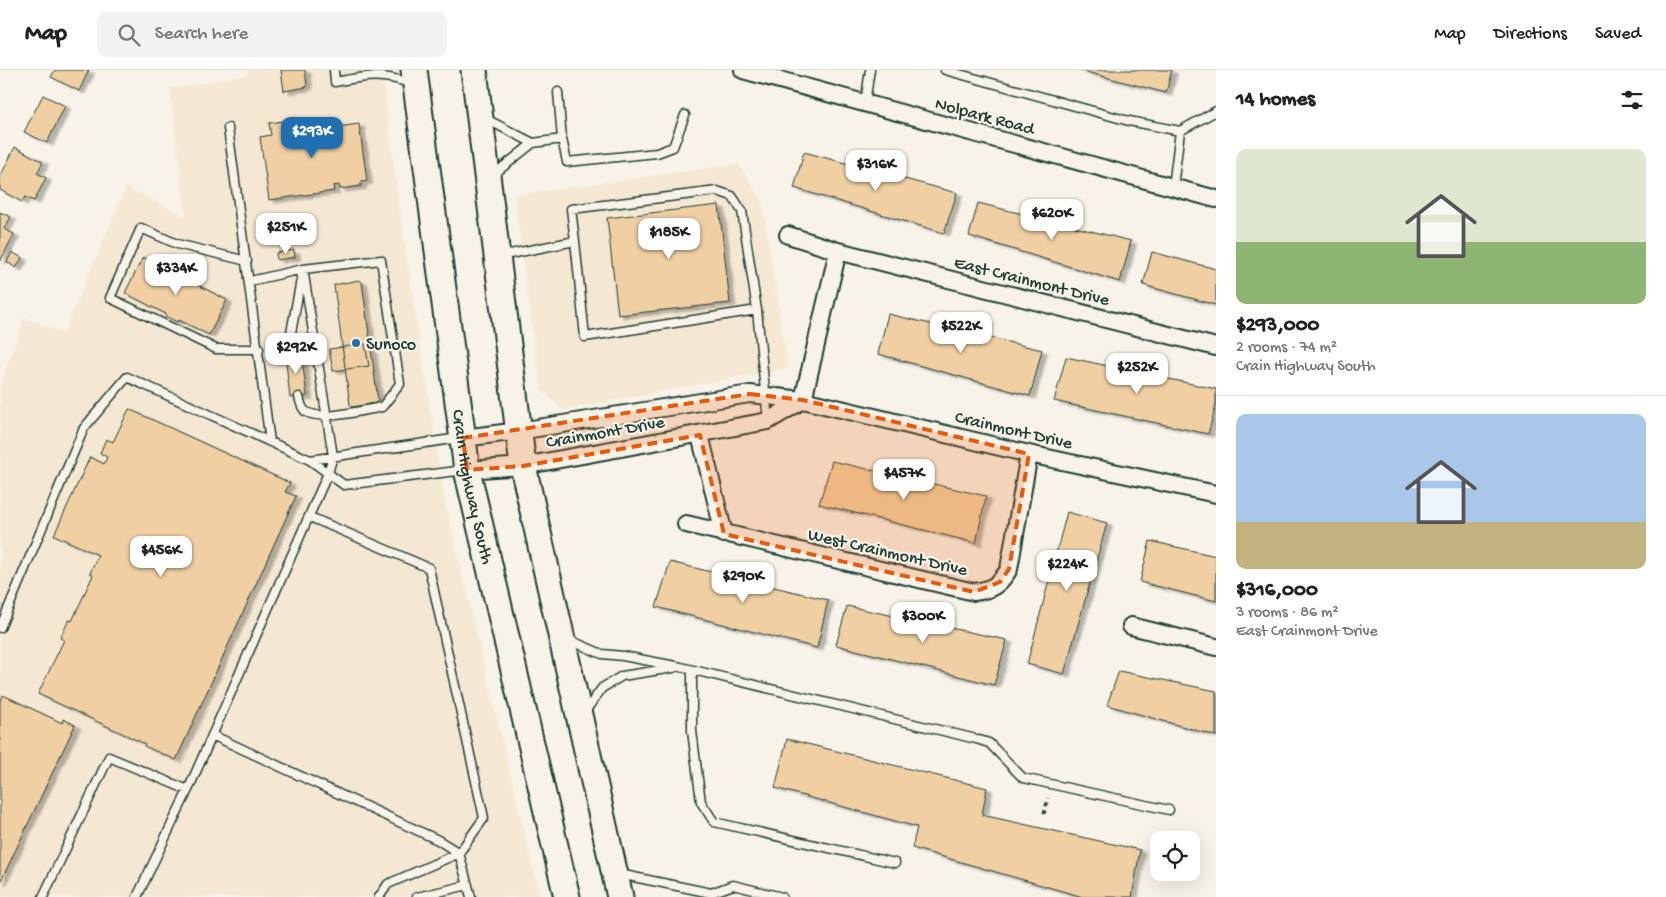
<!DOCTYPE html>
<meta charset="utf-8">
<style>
:root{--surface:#fff;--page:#f2f2f2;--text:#222;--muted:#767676;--line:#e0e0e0;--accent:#1f6fb2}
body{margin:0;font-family:"Gochi Hand",sans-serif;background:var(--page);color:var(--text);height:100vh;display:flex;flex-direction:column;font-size:19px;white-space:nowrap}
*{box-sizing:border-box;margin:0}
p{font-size:16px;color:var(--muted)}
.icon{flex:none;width:28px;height:28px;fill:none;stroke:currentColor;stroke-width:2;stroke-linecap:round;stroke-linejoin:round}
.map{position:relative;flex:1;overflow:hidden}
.details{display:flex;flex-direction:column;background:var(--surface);width:450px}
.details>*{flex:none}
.fabs{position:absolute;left:1150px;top:761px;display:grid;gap:10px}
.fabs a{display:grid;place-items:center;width:50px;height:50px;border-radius:10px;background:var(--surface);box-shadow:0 5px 20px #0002;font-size:25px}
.price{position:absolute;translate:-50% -42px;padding:0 11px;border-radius:10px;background:#fff;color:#222;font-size:16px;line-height:32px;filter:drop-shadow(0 1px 2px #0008)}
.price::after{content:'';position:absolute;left:50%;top:30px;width:15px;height:11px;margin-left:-8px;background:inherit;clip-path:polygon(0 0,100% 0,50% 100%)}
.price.selected{background:var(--accent);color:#fff}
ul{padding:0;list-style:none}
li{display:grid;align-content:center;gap:10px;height:265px;padding:0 20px}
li+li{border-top:1px solid var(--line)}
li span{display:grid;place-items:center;height:155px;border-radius:10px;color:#555}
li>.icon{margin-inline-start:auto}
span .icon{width:90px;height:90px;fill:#fffc;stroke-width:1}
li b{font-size:21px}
h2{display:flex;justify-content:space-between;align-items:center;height:60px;padding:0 20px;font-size:21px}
header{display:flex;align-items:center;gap:30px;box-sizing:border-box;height:70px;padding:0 25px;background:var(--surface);border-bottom:1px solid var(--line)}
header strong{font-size:24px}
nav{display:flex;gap:28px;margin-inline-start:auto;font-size:18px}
.search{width:350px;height:45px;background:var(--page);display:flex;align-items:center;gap:12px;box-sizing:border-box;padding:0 18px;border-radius:10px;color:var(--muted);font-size:19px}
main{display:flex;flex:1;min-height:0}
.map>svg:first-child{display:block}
.built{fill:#f5e8d3}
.building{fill:#f0d0a2;stroke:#1f3d34;filter:url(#shadow)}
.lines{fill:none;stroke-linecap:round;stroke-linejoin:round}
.service-casing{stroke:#1f3d34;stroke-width:11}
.minor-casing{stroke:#1f3d34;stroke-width:20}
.primary-casing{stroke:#1f3d34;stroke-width:29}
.path{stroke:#1f3d34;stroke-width:3;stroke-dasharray:4 4;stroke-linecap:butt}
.service{stroke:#f7f3e8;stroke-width:8}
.minor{stroke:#f7f3e8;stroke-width:16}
.primary{stroke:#f7f3e8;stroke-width:25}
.marked{fill:#e8590c;fill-opacity:0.2;stroke:#e8590c;stroke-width:4;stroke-dasharray:10 6;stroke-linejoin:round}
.poi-dot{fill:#1f6fb2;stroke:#f7f3e8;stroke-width:2}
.labels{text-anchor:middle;stroke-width:4.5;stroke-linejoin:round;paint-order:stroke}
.street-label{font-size:18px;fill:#1f3d34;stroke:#f7f3e8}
.poi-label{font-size:18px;fill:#1f3d34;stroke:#f7f3e8;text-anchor:start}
</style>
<header>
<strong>Map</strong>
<div class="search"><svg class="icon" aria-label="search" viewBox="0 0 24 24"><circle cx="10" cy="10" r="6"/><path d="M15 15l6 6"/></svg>Search here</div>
<nav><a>Map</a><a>Directions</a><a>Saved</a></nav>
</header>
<main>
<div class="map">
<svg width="1216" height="827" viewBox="0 0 1216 827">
<defs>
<filter id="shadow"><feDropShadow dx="5.5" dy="3" stdDeviation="1" flood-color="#0004"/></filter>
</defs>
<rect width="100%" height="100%" fill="#f7f3e8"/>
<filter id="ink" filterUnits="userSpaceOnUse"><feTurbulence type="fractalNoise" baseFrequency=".02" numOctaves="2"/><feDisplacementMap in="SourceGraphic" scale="10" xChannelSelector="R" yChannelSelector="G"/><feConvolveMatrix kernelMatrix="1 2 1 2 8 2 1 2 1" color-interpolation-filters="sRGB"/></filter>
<g filter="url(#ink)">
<!-- built -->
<path class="built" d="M247,0H382L403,165L445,431L540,827H0V316L24,248L64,263L126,117L186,146L170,19L248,4Z
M738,94L762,130L788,298L563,340L541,320L514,125Z"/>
<!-- building -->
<path class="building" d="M55,0H89L79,21L51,7Z
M281,0H305L307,17L284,21Z
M1079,0H1172L1166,23Z
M43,25L65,36L47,73L24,62Z
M306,48L308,61L359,54L367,111L361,112V116L340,119L339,115L333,116L334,121L269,130L260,67L271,65L269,53Z
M15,77L43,92L37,103L46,108L34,131L25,127L22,132L0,120V107Z
M804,82L957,123L944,163L794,118Z
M978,133L1131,171L1120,212L969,166Z
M719,135L730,233L618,245L607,148Z
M0,142L11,147L4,159L14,164L0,192Z
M294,180L295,187L277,190L276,183Z
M12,182L22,188L16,198L7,192Z
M1152,182L1216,199V235L1143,215Z
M143,187L227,230L209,265L179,250L177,252L165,246L166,244L125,223Z
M359,210L362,212L378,331L376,333L352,337L350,335L334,215Z
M888,244L1042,280L1030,326L878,284Z
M365,274L369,296L333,301L329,279Z
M301,282L307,326L290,328L285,284Z
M1066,287L1216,319V335L1208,364L1054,331Z
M129,339L290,413L285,422L296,426L176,690L144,676L145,674L38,624L64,570L60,568L69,550L72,551L93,505L90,503L98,485L54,465L90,387L104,394L107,387L100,383L106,369L113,372Z
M832,391L986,426L976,473L819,434Z
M1067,442L1107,453L1064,604L1027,594Z
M1150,471L1216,486V531L1140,512Z
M670,492L828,530L817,578L656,537Z
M847,536L1007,570L994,615L836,575Z
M1119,601L1216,621V666L1107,635Z
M3,625L62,653L63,649L75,655L0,813V632Z
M787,669L987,718L982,745L1140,780L1132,827H1083L912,778L917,757L775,718Z"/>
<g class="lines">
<!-- service casing -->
<g class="service-casing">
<path id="service" d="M334,0L335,12C367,6 381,3 412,14
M945,0L1129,51L1180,61L1216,41
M865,33L870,0
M486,49L533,73
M228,58L270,372
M562,69L567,92L657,83L673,77L685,45
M493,105L533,73L562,69L558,22
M1173,117L1180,61
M575,171L571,139L717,121L732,126L742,141L757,240
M500,186L575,171L585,267L757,240L768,351
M247,191L177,174L141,158L110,228L216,279H259
M250,211L303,199L290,268L292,282
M310,390L459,368
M310,447L429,498L484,748L459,783L388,814L379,827
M0,558L84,358L127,307L310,390L344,415L465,400
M567,569L602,584L623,586L681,597L976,669L989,673L1023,708L1169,740
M692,600V661L701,732L714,752L895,793
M584,643L602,618L622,606L673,598
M212,665L438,770L459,783L471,827
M619,804L711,823L712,827
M711,823L733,815L782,827
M43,827L109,687L188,720
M137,827L188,720L328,403L333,386L303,199L381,190L400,314L382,337C364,340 319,352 305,341C301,337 300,331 299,327
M417,827L468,815"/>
</g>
<!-- minor casing -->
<g class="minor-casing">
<path id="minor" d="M743,0L1216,129
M788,165L838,181L1216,277
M803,330L838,181
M700,365L724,464
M463,368L519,361L750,324L803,330L1029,384L1216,424
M467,400L523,396L768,351L803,330
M686,454L974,522C992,520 1000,514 1009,499L1029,384
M1131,556L1216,577"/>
</g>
<!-- primary casing -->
<g class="primary-casing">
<g id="primary">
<path id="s1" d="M414,0L467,400L567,827"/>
<path d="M474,0L523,396L620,827"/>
</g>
</g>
<!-- path -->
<path class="path" d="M1044,744L1048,728"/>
<!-- service -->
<use href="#service" class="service"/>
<!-- minor -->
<use href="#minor" class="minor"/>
<!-- primary -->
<use href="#primary" class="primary"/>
</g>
</g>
<!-- marked area -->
<path class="marked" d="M750,324L803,330L1029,384L1009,499L1000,512L974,522L724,464L700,365L523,396L467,400L463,368Z"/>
<!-- markers -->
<circle class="poi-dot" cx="356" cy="273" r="5"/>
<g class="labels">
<!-- street labels -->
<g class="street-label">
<text transform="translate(985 45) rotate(15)" y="6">Nolpark Road</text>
<text transform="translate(1032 210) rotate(14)" y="6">East Crainmont Drive</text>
<text transform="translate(1014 359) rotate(13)" y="6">Crainmont Drive</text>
<text transform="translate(605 361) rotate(-10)" y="6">Crainmont Drive</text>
<text dy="6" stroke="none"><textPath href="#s1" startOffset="421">Crain Highway South</textPath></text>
<text transform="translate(888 481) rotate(13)" y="6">West Crainmont Drive</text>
</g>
<!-- poi labels -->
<g class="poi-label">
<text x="366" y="279">Sunoco</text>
</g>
</g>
</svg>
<div class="fabs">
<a><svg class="icon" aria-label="locate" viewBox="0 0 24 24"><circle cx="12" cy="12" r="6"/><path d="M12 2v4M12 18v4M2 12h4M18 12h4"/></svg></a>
</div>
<b class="price selected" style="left:312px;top:89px">$293K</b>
<b class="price" style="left:876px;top:122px">$316K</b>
<b class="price" style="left:1052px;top:171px">$620K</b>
<b class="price" style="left:286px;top:185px">$251K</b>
<b class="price" style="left:669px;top:190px">$185K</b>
<b class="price" style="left:176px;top:226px">$334K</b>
<b class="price" style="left:961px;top:284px">$522K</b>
<b class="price" style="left:296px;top:305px">$292K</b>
<b class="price" style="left:1137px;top:325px">$252K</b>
<b class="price" style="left:904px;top:431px">$457K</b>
<b class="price" style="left:161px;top:508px">$456K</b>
<b class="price" style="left:1067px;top:522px">$224K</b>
<b class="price" style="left:743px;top:534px">$290K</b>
<b class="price" style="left:923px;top:574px">$300K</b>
</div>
<section class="details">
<h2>14 homes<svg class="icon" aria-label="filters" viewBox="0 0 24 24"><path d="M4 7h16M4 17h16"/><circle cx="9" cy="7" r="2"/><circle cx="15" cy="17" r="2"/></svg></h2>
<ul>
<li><span style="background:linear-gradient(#dfe7d0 60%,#8fb573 0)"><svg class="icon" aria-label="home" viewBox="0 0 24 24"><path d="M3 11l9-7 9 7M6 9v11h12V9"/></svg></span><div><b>$293,000</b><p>2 rooms · 74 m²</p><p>Crain Highway South</p></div></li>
<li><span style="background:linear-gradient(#a9c7e8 70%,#c2b280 0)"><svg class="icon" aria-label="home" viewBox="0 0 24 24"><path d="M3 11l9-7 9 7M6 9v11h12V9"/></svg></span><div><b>$316,000</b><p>3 rooms · 86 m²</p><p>East Crainmont Drive</p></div></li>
</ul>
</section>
</main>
